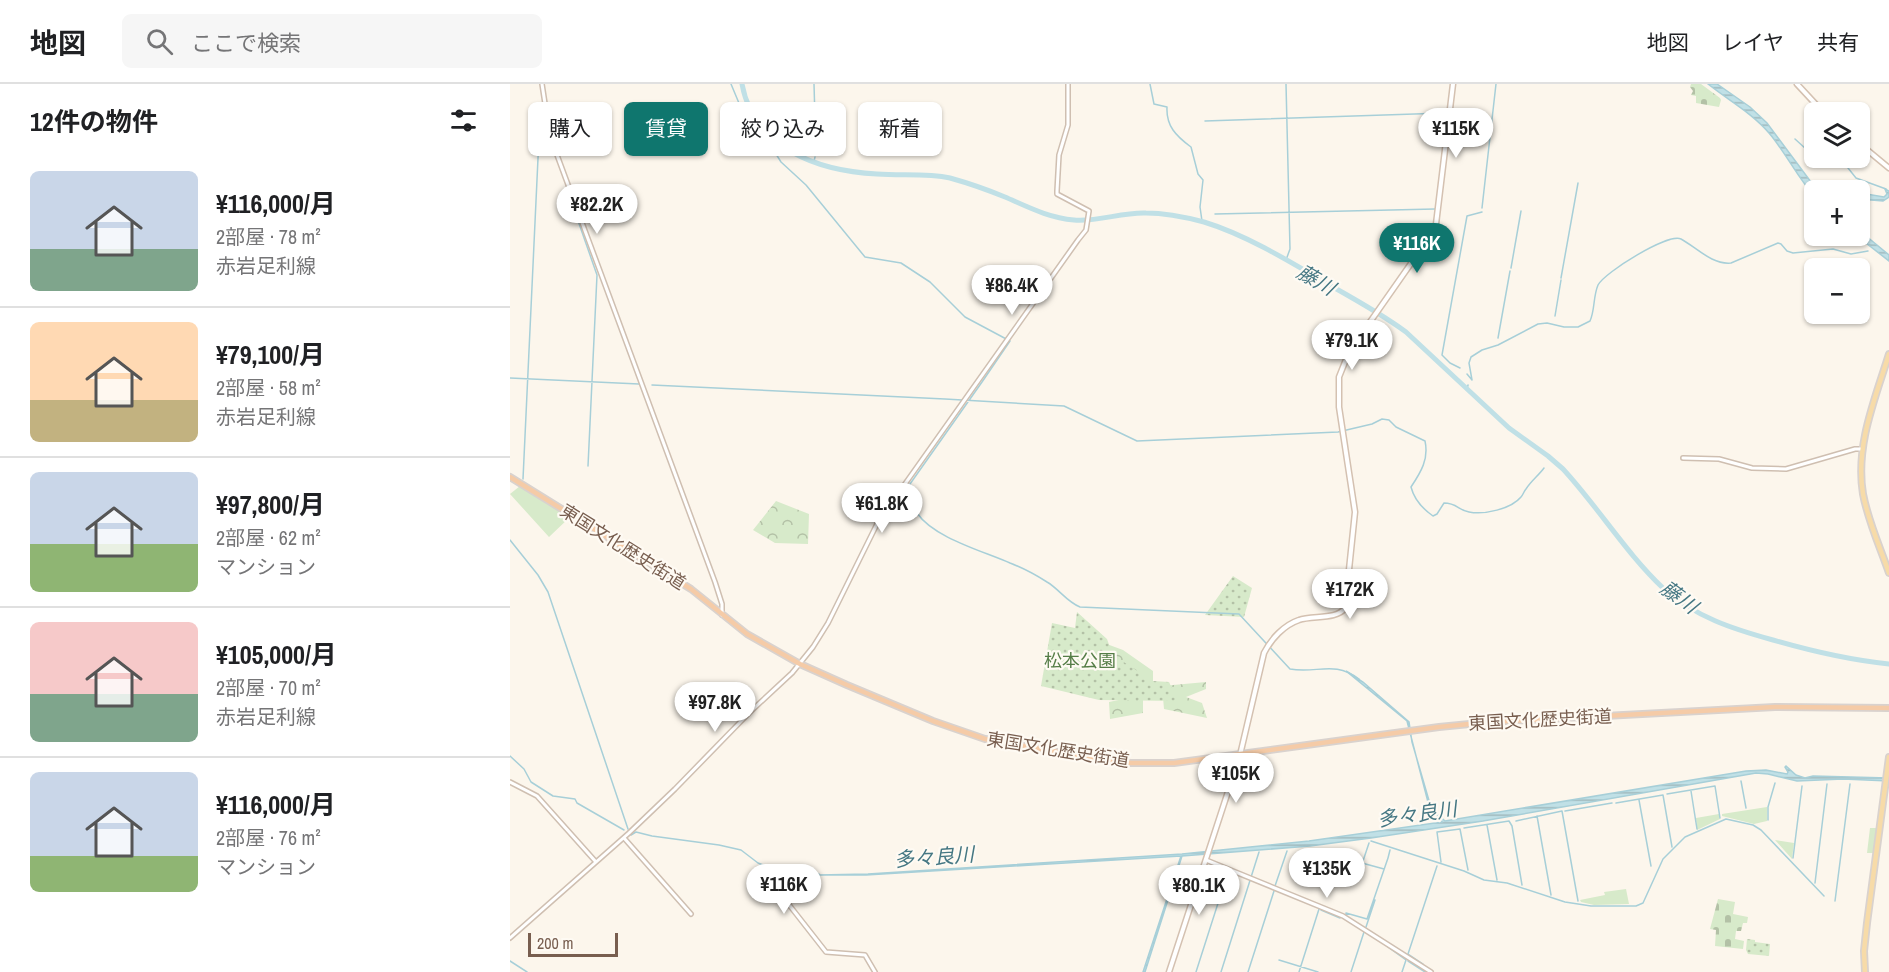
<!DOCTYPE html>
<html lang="ja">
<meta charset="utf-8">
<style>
:root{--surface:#fff;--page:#f6f6f6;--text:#202124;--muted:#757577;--line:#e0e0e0;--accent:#0f766e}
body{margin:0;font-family:"Archivo Narrow","Noto Sans JP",sans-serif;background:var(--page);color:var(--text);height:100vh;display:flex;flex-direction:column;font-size:22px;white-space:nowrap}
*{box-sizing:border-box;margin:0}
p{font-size:20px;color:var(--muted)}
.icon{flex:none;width:33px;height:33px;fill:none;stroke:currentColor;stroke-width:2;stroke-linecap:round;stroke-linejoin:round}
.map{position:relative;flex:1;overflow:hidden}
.side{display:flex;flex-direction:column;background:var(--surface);width:510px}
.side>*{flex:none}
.banner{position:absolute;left:18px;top:18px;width:570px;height:54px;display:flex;gap:12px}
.tools{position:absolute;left:1294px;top:18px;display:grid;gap:12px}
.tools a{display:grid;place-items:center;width:66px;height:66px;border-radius:9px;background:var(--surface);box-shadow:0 2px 4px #0004;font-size:30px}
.scale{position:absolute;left:18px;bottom:15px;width:90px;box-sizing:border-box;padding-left:6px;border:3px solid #785e4f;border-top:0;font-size:16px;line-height:21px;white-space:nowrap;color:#785e4f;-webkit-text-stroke:4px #fefaf3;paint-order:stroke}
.price{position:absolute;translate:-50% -51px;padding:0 14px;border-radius:21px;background:#fff;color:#222;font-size:20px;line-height:39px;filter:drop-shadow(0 2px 3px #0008)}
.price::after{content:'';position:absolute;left:50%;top:36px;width:18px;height:14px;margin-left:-9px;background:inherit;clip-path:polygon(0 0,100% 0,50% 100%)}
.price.selected{background:var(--accent);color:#fff}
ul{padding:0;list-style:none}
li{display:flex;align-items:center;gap:18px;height:150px;padding:0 30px}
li+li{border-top:2px solid var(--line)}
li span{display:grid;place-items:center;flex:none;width:168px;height:120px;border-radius:9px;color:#555}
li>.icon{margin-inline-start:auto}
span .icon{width:72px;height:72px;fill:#fffc;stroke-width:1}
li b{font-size:26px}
h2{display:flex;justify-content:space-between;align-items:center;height:72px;padding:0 30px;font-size:26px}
.tag{padding:0 21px;border-radius:9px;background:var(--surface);box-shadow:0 2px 4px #0004;font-size:21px;line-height:54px}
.tag.selected{background:var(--accent);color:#fff}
header{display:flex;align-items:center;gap:36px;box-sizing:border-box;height:84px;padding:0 30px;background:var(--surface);border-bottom:2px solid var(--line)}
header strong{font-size:28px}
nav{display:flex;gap:33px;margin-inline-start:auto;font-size:21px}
.search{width:420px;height:54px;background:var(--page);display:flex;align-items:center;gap:15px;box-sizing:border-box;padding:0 21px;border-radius:9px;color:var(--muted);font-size:22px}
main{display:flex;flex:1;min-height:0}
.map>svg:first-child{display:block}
.green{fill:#d7eaca}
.forest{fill:url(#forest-crowns)}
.cemetery{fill:url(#cemetery-stones)}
.park{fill:url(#park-dots)}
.water{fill:url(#water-rules);stroke:#a7cfd8;stroke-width:1.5}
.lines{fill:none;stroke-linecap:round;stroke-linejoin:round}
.stream{stroke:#a7cfd8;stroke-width:1.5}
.river{stroke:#c0e0e6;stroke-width:5}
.tertiary-casing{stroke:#cfbfb1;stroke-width:6}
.secondary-casing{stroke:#d4c1b1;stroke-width:7}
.primary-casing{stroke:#d9d2ce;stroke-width:8}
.trunk-casing{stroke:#d9d2ce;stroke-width:8}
.tertiary{stroke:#fff;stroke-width:3}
.secondary{stroke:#fff;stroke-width:4}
.primary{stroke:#f7dba8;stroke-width:4.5}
.trunk{stroke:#f5cba7;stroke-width:4.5}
.labels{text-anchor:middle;stroke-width:4.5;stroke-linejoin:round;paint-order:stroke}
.street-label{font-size:18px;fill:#785e4f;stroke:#fefaf3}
.park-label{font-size:18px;fill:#557d47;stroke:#fefaf3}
.water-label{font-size:20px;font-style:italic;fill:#457783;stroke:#fefaf3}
</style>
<header>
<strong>地図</strong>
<div class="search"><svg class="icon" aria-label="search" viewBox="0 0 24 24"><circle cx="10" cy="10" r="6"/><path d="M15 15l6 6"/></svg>ここで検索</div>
<nav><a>地図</a><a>レイヤ</a><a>共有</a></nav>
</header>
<main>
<section class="side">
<h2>12件の物件<svg class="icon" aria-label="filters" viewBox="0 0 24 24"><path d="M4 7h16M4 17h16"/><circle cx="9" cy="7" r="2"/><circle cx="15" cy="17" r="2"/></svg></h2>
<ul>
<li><span style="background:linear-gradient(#c9d6e8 65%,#7fa58c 0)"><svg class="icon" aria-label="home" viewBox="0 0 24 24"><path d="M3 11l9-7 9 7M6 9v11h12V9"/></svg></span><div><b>¥116,000/月</b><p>2部屋 · 78 m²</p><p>赤岩足利線</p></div></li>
<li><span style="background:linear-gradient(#ffd9b3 65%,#c2b280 0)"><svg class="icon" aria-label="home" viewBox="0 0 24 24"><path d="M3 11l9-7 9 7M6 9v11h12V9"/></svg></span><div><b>¥79,100/月</b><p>2部屋 · 58 m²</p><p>赤岩足利線</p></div></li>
<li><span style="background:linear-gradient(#c9d6e8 60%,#8fb573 0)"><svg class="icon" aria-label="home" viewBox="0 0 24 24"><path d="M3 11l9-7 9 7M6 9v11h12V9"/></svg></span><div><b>¥97,800/月</b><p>2部屋 · 62 m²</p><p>マンション</p></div></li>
<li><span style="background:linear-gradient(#f6c9c9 60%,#7fa58c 0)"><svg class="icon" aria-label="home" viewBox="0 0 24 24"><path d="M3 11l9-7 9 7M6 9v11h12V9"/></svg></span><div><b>¥105,000/月</b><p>2部屋 · 70 m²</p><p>赤岩足利線</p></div></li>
<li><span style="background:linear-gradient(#c9d6e8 70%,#8fb573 0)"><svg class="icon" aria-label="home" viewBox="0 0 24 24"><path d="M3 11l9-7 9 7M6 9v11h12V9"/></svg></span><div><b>¥116,000/月</b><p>2部屋 · 76 m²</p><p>マンション</p></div></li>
</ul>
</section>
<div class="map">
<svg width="1379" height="888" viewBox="0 0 1379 888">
<defs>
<pattern id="forest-crowns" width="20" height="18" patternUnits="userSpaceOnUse" patternTransform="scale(1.5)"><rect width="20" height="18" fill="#d7eaca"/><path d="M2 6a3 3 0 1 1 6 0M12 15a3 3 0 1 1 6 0" fill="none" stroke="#b3c1a6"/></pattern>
<pattern id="cemetery-stones" width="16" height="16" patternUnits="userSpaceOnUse" patternTransform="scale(1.5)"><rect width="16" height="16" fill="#d7eaca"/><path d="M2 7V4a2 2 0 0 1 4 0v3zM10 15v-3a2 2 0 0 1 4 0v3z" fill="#b3c1a6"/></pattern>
<pattern id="park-dots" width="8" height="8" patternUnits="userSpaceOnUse" patternTransform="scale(1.5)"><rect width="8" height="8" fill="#d7eaca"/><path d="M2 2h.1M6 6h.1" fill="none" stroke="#b3c1a6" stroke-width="1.8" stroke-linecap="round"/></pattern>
<pattern id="water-rules" width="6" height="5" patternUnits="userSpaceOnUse" patternTransform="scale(1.5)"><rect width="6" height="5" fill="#c0e0e6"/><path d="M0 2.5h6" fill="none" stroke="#a1b9bd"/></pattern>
</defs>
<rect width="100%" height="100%" fill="#fcf6ec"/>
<!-- green -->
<path class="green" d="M10,402L60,433L39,453L0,410Z
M1257,723V737L1244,740L1212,732V730Z
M1209,730L1210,735L1187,746L1186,734Z
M1360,744H1367L1364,769H1357Z
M1265,756L1284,759L1282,775Z
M1116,805L1119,820L1084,821L1071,818L1070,816L1095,811L1094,808Z"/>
<!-- forest -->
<path class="forest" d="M266,417L299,430L298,460L265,459L243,446Z
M594,559L613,566L643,587V597L593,596Z
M696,598V605L676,613L692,619L697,634L654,625L652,602Z
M633,611V629L600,635L599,618Z"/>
<!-- cemetery -->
<path class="cemetery" d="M1181,0H1191L1210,14L1211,16L1209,23L1186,19V12L1181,11L1183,7L1180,3Z
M1208,815L1225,818L1223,830L1238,833L1237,839H1233L1231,847H1226L1225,855L1234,857L1233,865L1205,862L1206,846L1200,845Z"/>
<!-- park -->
<path class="park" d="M723,492L742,504L734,533L695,531Z
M567,528L597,555L602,569L609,575L643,597L659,598L668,617L589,616L531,602L542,539L565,544Z
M1237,855L1245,856V858L1260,860L1259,872L1238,870L1236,866Z"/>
<!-- water -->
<path class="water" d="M1198,0H1207L1240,23L1257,39L1307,106H1305V113C1287,93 1276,69 1259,49C1242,29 1218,16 1198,0Z
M1375,105L1379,107V113L1373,117L1350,115L1351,109L1374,113L1377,110Z
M1350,147L1379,171V177L1347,152H1350Z
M836,587L853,598L899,638L902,658L920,720L923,726L935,737L1236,687L1256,686L1277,690L1278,688L1275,683L1276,682L1286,691L1295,694L1303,692L1379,694V697L1333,695L1287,697L1258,690L1246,689L973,737L861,754L800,762L672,772L635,888H633L671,772L356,791H308L358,790L672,770L799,757L932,738L919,722L897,637Z"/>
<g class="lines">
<!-- stream -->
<path class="stream" d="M221,0L231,24L238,53L248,61L266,70L271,78L296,101L355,173L391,179L420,198L455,233L500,257L472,298L400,400L397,408C400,415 403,423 407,429C424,454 473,467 500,479C513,484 526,491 537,498C549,505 557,518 570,523L729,530L780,585C807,590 824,576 849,595
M304,0L306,70
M640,0L644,20L657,23C656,42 666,52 681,63L688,90L693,96L690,123L692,137
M695,37L935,29
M1285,55L1296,65L1305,67
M1330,74L1346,94L1376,105
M304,77L305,73
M972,124L986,0
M705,130L925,125
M66,131L87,191L78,382
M776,176L780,165L776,0
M1001,184L1011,127
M1051,194L1068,99
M1045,232L1051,196
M988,254L1000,187
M950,284L940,279L932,271L957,132L972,128
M957,290L962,296
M0,294L129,300
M962,296L959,279L961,273L972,266L988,261L1028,240L1037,239L1054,243H1068L1080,237C1085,226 1083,213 1088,201C1095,188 1158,149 1171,155C1186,163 1202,181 1221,179L1268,159L1271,160L1277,167L1283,169L1323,165L1341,170L1358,167
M142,301L435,315L554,322L627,357L828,348L862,340L872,335L879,336L886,343L915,357C919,375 911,388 901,403C904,415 913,425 923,432L927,430L934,419C947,419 948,426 959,428C974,431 1001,425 1011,413C1013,411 1014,407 1016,405C1021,397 1029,391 1034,384
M957,305L958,301
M13,395L29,53
M0,456L28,491L38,508L118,745
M0,672L14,685L21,698L43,712L65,715L67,719L114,746
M1231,697L1236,724
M1181,707L1187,745
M1157,710L1205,702L1210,734
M1129,716L1141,782
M1106,719L1153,711L1162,763
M1055,727L1102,719
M1027,732L1041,811
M1258,736V723L1265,699
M1006,737L1052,727L1068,817
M977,741L987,796
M954,744L999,737L1002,742L1012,801
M121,751L126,748L142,752L209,761L231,766L248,779L276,790H309
M861,757L954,787L974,796L997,799L1055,818L1081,822H1126L1133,819L1153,775L1175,753L1216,735L1243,741L1251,746L1314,812
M828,772L847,778
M878,774L880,766
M1283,774L1292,702
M853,777L859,759
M931,778L927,748L950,745L958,786
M852,779L874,785
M1305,799L1317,700
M765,802L777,767
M1325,817L1340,700
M811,826L830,834
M836,831V829L857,835L878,774
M856,843L865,816
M878,863L896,876L892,888
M769,876L808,888
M0,877L17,888
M898,877L915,888
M913,880L898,870L927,782
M686,888L718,788
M711,888L749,768
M738,888L764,807
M789,888L809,825
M841,888L854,848"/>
<!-- river -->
<path class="river" d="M232,0C244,65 309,87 367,90C391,92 416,89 440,94C458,99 478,106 495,113C518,123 539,134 564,136C588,138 612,128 636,129C654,129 675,133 694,138C737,151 784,180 823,203C848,217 873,231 896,248L999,344L1038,372L1053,385C1088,423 1116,469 1153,504C1185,533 1223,545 1263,556C1301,567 1339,576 1379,580"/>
<!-- tertiary casing -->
<g class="tertiary-casing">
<path id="tertiary" d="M32,0L40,52L205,498L212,520V531
M1173,374L1209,375L1242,384L1276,385L1345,365H1352
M0,698L27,712L86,778
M114,754L181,830
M696,776L833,832L921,888
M267,812L280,822L316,868L355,871L365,888
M0,854L119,749L165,705L240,628L282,589L303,563L318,539L368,438L568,156L576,146L579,127L547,110V107L549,71L558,41V0"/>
</g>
<!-- secondary casing -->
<g class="secondary-casing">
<path id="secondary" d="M1287,0L1313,28
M1350,60L1379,84
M659,888L730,671L754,569C761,555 774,541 789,536C802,531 827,536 835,524L845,428L829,323V293L839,268L909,168L926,140L943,0"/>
</g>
<!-- primary casing -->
<g class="primary-casing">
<path id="primary" d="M1379,270C1365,315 1345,362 1353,410C1358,437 1370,463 1379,489
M1355,888L1354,867L1357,839L1379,673"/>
</g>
<!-- trunk casing -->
<g class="trunk-casing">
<path id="trunk" d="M0,393L181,505L237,550L290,580L337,601L423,637L475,655L598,677L621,679H664L929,643L980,638L1265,623L1379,624"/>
</g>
<!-- tertiary -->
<use href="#tertiary" class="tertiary"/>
<!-- secondary -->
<use href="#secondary" class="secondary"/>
<!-- primary -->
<use href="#primary" class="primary"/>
<!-- trunk -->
<use href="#trunk" class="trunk"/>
</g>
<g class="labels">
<!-- street labels -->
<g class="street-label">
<text transform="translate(113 463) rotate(32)" y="6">東国文化歴史街道</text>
<text transform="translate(1030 636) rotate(-3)" y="6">東国文化歴史街道</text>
<text transform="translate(548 666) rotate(9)" y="6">東国文化歴史街道</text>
</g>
<!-- park labels -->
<g class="park-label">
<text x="570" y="583">松本公園</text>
</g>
<!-- water labels -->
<g class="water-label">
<text transform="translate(806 196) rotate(30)" y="7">藤川</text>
<text transform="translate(1169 513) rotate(36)" y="7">藤川</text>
<text transform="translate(907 730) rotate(-8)" y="7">多々良川</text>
<text transform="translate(424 773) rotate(-4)" y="7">多々良川</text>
</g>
</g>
</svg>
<div class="tools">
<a><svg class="icon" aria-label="layers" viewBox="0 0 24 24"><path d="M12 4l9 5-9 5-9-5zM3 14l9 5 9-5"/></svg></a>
<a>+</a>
<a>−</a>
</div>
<div class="scale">200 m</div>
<b class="price" style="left:946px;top:75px">¥115K</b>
<b class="price" style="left:87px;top:151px">¥82.2K</b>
<b class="price selected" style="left:907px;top:190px">¥116K</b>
<b class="price" style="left:502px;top:232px">¥86.4K</b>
<b class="price" style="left:842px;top:287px">¥79.1K</b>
<b class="price" style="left:372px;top:450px">¥61.8K</b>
<b class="price" style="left:840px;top:536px">¥172K</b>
<b class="price" style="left:205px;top:649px">¥97.8K</b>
<b class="price" style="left:726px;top:720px">¥105K</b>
<b class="price" style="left:817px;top:815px">¥135K</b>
<b class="price" style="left:274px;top:831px">¥116K</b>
<b class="price" style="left:689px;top:832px">¥80.1K</b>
<div class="banner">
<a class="tag">購入</a>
<a class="tag selected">賃貸</a>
<a class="tag">絞り込み</a>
<a class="tag">新着</a>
</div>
</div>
</main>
